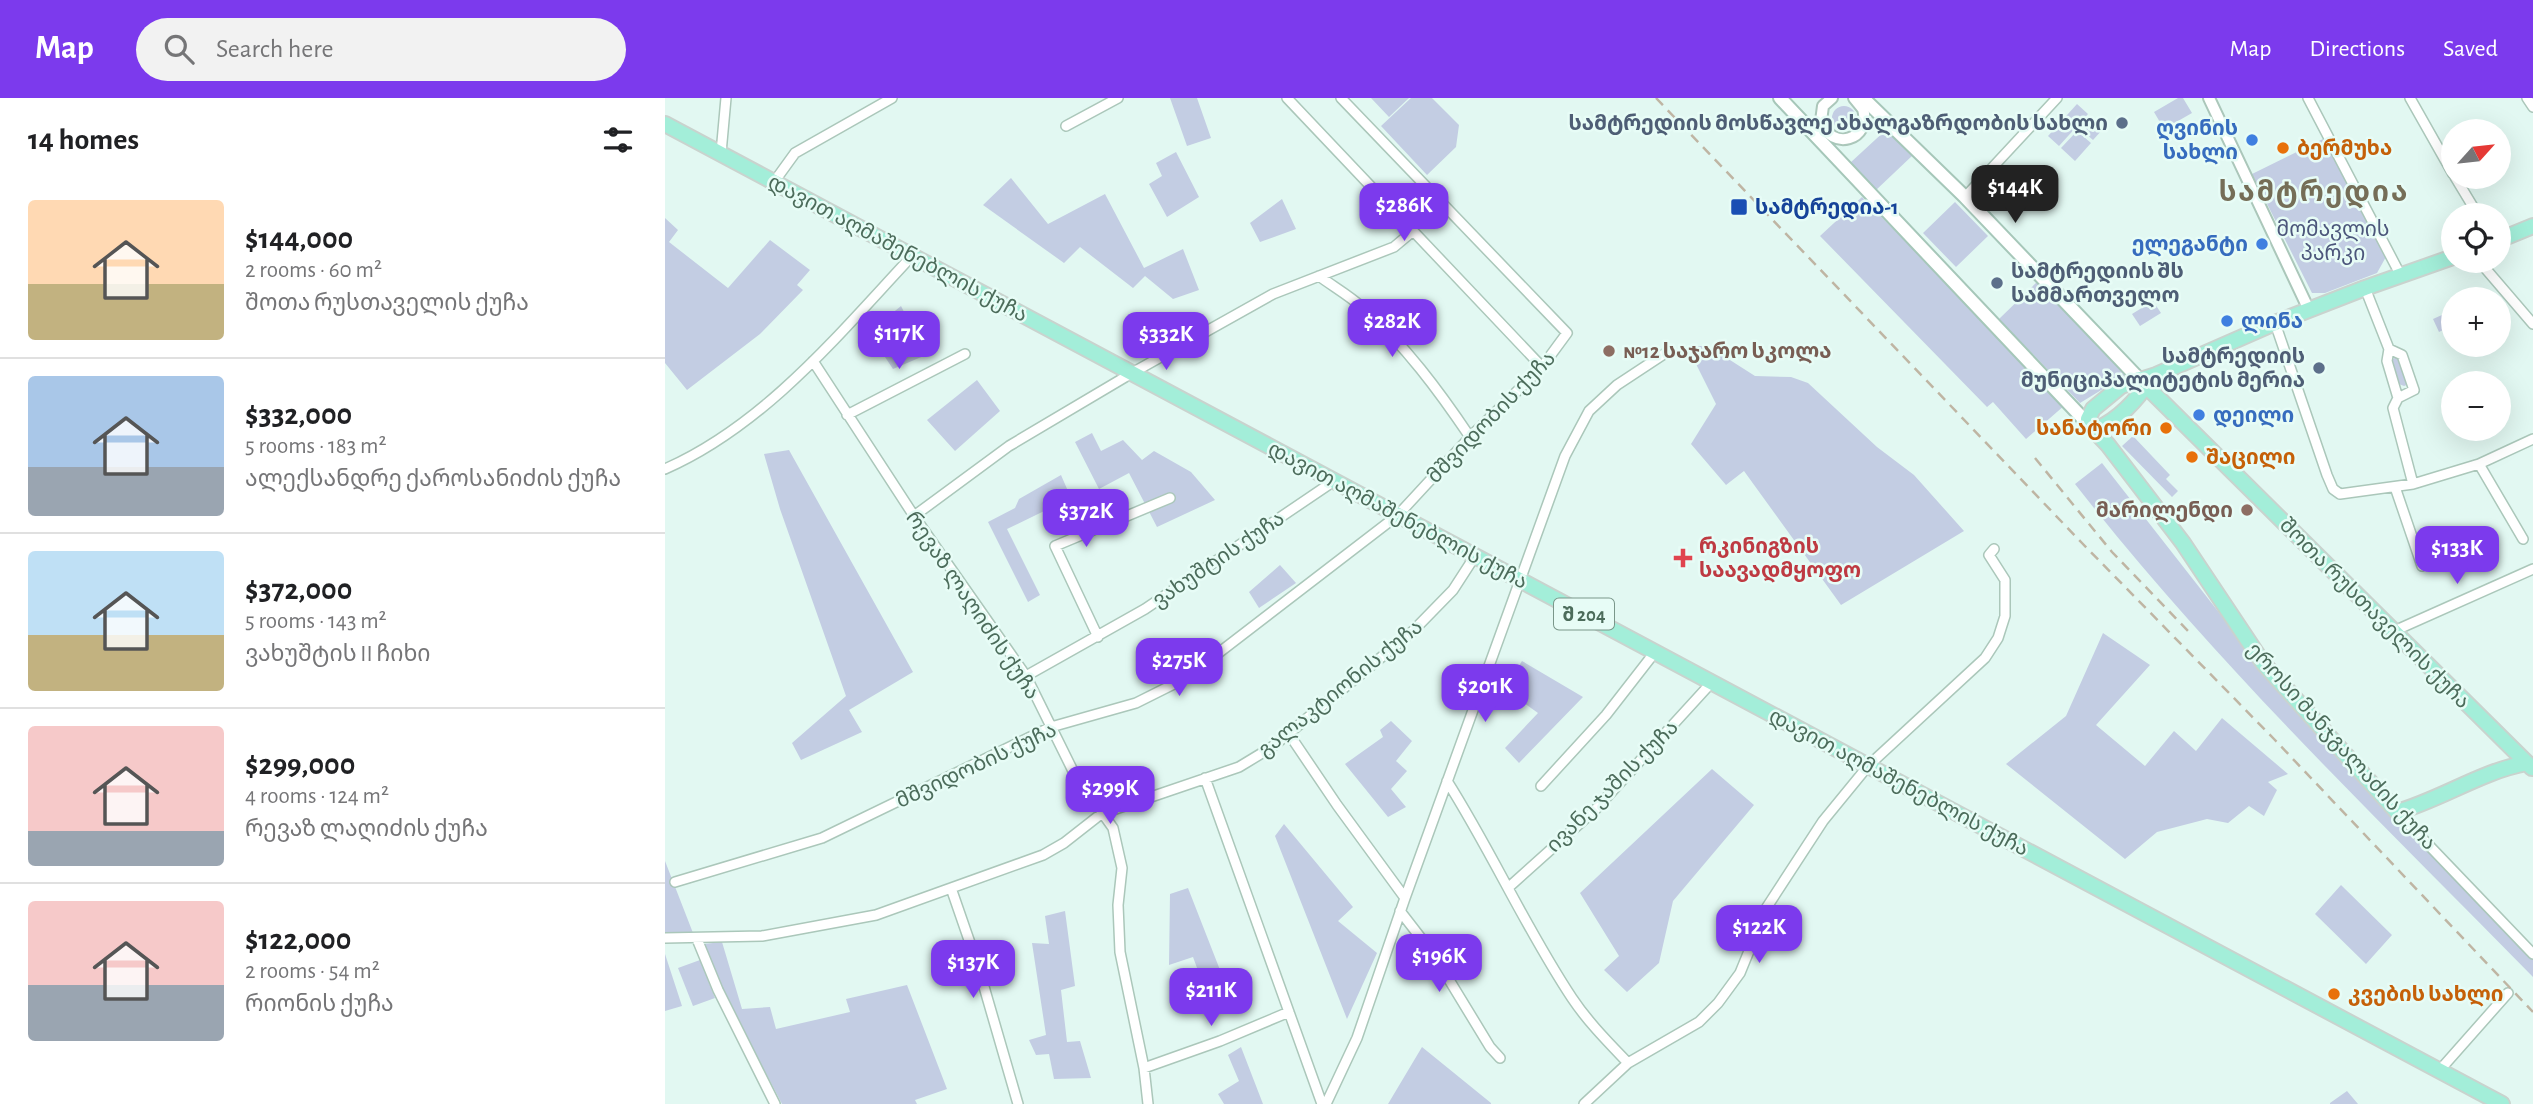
<!DOCTYPE html>
<meta charset="utf-8">
<style>
:root{--surface:#fff;--page:#f2f2f2;--text:#202124;--muted:#757577;--line:#e0e0e0;--accent:#7c3aed}
body{margin:0;font-family:"Alegreya Sans","Noto Sans Georgian",sans-serif;background:var(--page);color:var(--text);height:100vh;display:flex;flex-direction:column;font-size:26px;white-space:nowrap}
*{box-sizing:border-box;margin:0}
p{font-size:23px;color:var(--muted)}
.icon{flex:none;width:38px;height:38px;fill:none;stroke:currentColor;stroke-width:2;stroke-linecap:round;stroke-linejoin:round}
.map{position:relative;flex:1;overflow:hidden}
.details{display:flex;flex-direction:column;background:var(--surface);width:665px}
.details>*{flex:none}
.needle{width:46px;rotate:63deg}
.fabs{position:absolute;left:1776px;top:21px;display:grid;gap:14px}
.fabs a{display:grid;place-items:center;width:70px;height:70px;border-radius:50%;background:var(--surface);box-shadow:0 7px 28px #0002;font-size:35px}
.price{position:absolute;translate:-50% -60px;padding:0 16px;border-radius:14px;background:var(--accent);color:#fff;font-size:23px;line-height:46px;filter:drop-shadow(0 2px 4px #0008)}
.price::after{content:'';position:absolute;left:50%;top:42px;width:21px;height:16px;margin-left:-10px;background:inherit;clip-path:polygon(0 0,100% 0,50% 100%)}
.price.current{background:#222;color:#fff}
ul{padding:0;list-style:none}
li{display:flex;align-items:center;gap:21px;height:175px;padding:0 28px}
li+li{border-top:2px solid var(--line)}
li span{display:grid;place-items:center;flex:none;width:196px;height:140px;border-radius:7px;color:#555}
li>.icon{margin-inline-start:auto}
span .icon{width:84px;height:84px;fill:#fffc;stroke-width:1}
li b{font-size:30px}
h2{display:flex;justify-content:space-between;align-items:center;height:84px;padding:0 28px;font-size:30px}
header{display:flex;align-items:center;gap:42px;box-sizing:border-box;height:98px;padding:0 35px;background:var(--accent);color:#fff}
header strong{font-size:33px}
nav{display:flex;gap:38px;margin-inline-start:auto;font-size:24px}
.search{width:490px;height:63px;background:var(--page);display:flex;align-items:center;gap:18px;box-sizing:border-box;padding:0 24px;border-radius:38px;color:var(--muted);font-size:26px}
main{display:flex;flex:1;min-height:0}
.map>svg:first-child{display:block}
.green{fill:#c3cde3}
.lines{fill:none;stroke-linecap:round;stroke-linejoin:round}
.minor-casing{stroke:#abc7ba;stroke-width:12}
.tertiary-casing{stroke:#abc7ba;stroke-width:14}
.secondary-casing{stroke:#a6c7b9;stroke-width:16}
.primary-casing{stroke:#c9d3ce;stroke-width:18}
.minor{stroke:#fff;stroke-width:9}
.tertiary{stroke:#fff;stroke-width:10}
.secondary{stroke:#fff;stroke-width:12}
.primary{stroke:#a3eed9;stroke-width:14}
.rail{stroke:#bfb5a3;stroke-width:2.5;stroke-dasharray:10 7;stroke-linecap:butt}
.service-dot{fill:#5c6f8a;stroke:#e7fcf6;stroke-width:2.5}
.shop-dot{fill:#3f7fe0;stroke:#e7fcf6;stroke-width:2.5}
.food-dot{fill:#e8710a;stroke:#e7fcf6;stroke-width:2.5}
.transit-dot{fill:#1a4fb4;stroke:#e7fcf6;stroke-width:2.5}
.education-dot{fill:#8d6e63;stroke:#e7fcf6;stroke-width:2.5}
.health-dot{fill:#e0444e;stroke:#e7fcf6;stroke-width:2.5}
.labels{text-anchor:middle;stroke-width:5;stroke-linejoin:round;paint-order:stroke}
.shield{fill:#e7fcf6;stroke:#7a978a;stroke-width:2}
.shield-label{font-size:19px;font-weight:bold;fill:#4c6c5b}
.service-label{font-size:21px;font-weight:bold;fill:#4e5e75;stroke:#e7fcf6;text-anchor:end}
.shop-label{font-size:21px;font-weight:bold;fill:#366cbe;stroke:#e7fcf6;text-anchor:end}
.food-label{font-size:21px;font-weight:bold;fill:#c56008;stroke:#e7fcf6;text-anchor:start}
.transit-label{font-size:21px;font-weight:bold;fill:#164399;stroke:#e7fcf6;text-anchor:start}
.park-label{font-size:21px;fill:#4c567b;stroke:#e7fcf6}
.street-label{font-size:21px;fill:#4c6c5b;stroke:#e7fcf6}
.education-label{font-size:21px;font-weight:bold;fill:#785e54;stroke:#e7fcf6;text-anchor:start}
.health-label{font-size:21px;font-weight:bold;fill:#be3a42;stroke:#e7fcf6;text-anchor:start}
.district-label{font-size:28px;font-weight:bold;letter-spacing:2px;fill:#756e57;stroke:#e7fcf6}
</style>
<header>
<strong>Map</strong>
<div class="search"><svg class="icon" aria-label="search" viewBox="0 0 24 24"><circle cx="10" cy="10" r="6"/><path d="M15 15l6 6"/></svg>Search here</div>
<nav><a>Map</a><a>Directions</a><a>Saved</a></nav>
</header>
<main>
<section class="details">
<h2>14 homes<svg class="icon" aria-label="filters" viewBox="0 0 24 24"><path d="M4 7h16M4 17h16"/><circle cx="9" cy="7" r="2"/><circle cx="15" cy="17" r="2"/></svg></h2>
<ul>
<li><span style="background:linear-gradient(#ffd9b3 60%,#c2b280 0)"><svg class="icon" aria-label="home" viewBox="0 0 24 24"><path d="M3 11l9-7 9 7M6 9v11h12V9"/></svg></span><div><b>$144,000</b><p>2 rooms · 60 m²</p><p>შოთა რუსთაველის ქუჩა</p></div></li>
<li><span style="background:linear-gradient(#a9c7e8 65%,#9aa5b1 0)"><svg class="icon" aria-label="home" viewBox="0 0 24 24"><path d="M3 11l9-7 9 7M6 9v11h12V9"/></svg></span><div><b>$332,000</b><p>5 rooms · 183 m²</p><p>ალექსანდრე ქაროსანიძის ქუჩა</p></div></li>
<li><span style="background:linear-gradient(#bfe0f5 60%,#c2b280 0)"><svg class="icon" aria-label="home" viewBox="0 0 24 24"><path d="M3 11l9-7 9 7M6 9v11h12V9"/></svg></span><div><b>$372,000</b><p>5 rooms · 143 m²</p><p>ვახუშტის II ჩიხი</p></div></li>
<li><span style="background:linear-gradient(#f6c9c9 75%,#9aa5b1 0)"><svg class="icon" aria-label="home" viewBox="0 0 24 24"><path d="M3 11l9-7 9 7M6 9v11h12V9"/></svg></span><div><b>$299,000</b><p>4 rooms · 124 m²</p><p>რევაზ ლაღიძის ქუჩა</p></div></li>
<li><span style="background:linear-gradient(#f6c9c9 60%,#9aa5b1 0)"><svg class="icon" aria-label="home" viewBox="0 0 24 24"><path d="M3 11l9-7 9 7M6 9v11h12V9"/></svg></span><div><b>$122,000</b><p>2 rooms · 54 m²</p><p>რიონის ქუჩა</p></div></li>
</ul>
</section>
<div class="map">
<svg width="1868" height="1006" viewBox="0 0 1868 1006">
<rect width="100%" height="100%" fill="#e2f8f2"/>
<!-- green -->
<path class="green" d="M505,0H532L546,40L522,48Z
M706,0H744L724,19Z
M746,0H767L794,27L791,49L762,77L716,28Z
M1513,0H1518L1527,15L1499,31L1489,14Z
M1412,6L1423,16L1394,48L1383,38Z
M1167 20a12 12 0 1 1 24 0a12 12 0 1 1-24 0Z
M1424,19L1438,31L1428,42L1414,30Z
M1223,30L1248,57L1210,93L1185,65Z
M1412,33L1426,45L1410,63L1396,50Z
M1660,40L1722,157L1712,175L1660,195H1647L1587,76Z
M511,54L534,99L502,119L484,86L497,78L491,65Z
M346,80L383,126L440,96L479,170L518,151L534,192L508,201L480,178L468,190L415,149L399,165L318,107Z
M1197,99L1400,307L1361,341L1328,304L1322,309L1155,138Z
M617,101L631,131L595,144L585,125Z
M1290,104L1323,138L1291,169L1258,135Z
M0,120L13,132L4,144L63,190L105,142L145,172L132,187L138,192L95,236L22,292L0,265Z
M1373,183L1461,277L1415,305L1334,221Z
M1488,203L1496,215L1475,228L1467,216Z
M236,208L261,257L228,271L214,250L222,244L214,226Z
M1788,212V227L1774,234L1768,221Z
M1022,248H1043L1090,278L1126,279L1143,285L1212,349L1249,377L1299,433L1176,507L1079,373L1061,387L1026,346L1051,306Z
M1733,259L1743,282L1742,287L1739,288L1734,286L1727,261Z
M312,282L335,313L290,353L262,322Z
M427,335L436,353L458,342L477,362L489,353L526,374L550,402L492,429L464,375L434,391L410,344Z
M1468,338L1505,377L1501,381L1513,393L1507,399L1457,348Z
M124,352L248,574L184,612L197,634L136,662L127,645L181,598L115,411L99,356Z
M1437,365L1581,549L1685,672L1842,832L1868,861V879C1711,719 1548,563 1410,386Z
M396,377L406,400L342,431L375,497L363,504L323,424L350,410L354,401Z
M615,467L631,485L594,510L584,494Z
M1438,535L1485,567L1431,627L1480,668L1509,633L1531,653L1557,620L1623,676L1603,684L1612,692L1599,718L1584,708L1563,725L1542,721L1492,734L1460,761L1341,666L1401,618Z
M857,563L918,599L854,665L840,650L873,615L839,591Z
M726,623L747,643L731,663L742,673L726,691L741,709L723,719L680,666L718,639L715,632Z
M1047,671L1089,707L1008,803L994,865L962,894L939,872L954,858L915,795Z
M619,726L688,809L673,823L712,855L682,921L610,738Z
M0,763L28,835L0,836Z
M1676,787L1727,837L1701,866L1650,816Z
M523,790L564,895L545,905L528,859L504,867L505,796Z
M400,813L410,888L396,892L402,944L415,943L426,980L389,981L384,956L371,957L364,942L381,937L367,845L384,846L380,818Z
M57,844L77,911L105,909L111,931L185,914L181,901L242,887L282,991L250,1002L252,1006H117L57,891L39,846Z
M0,856L17,908L0,913Z
M35,862L50,900L28,908L13,870Z
M576,949L598,1006H559L553,996L574,983L563,957Z
M757,949L826,1005V1006H723Z
M1682,993L1693,1006H1665V1005Z"/>
<g class="lines">
<!-- minor casing -->
<g class="minor-casing">
<path id="minor" d="M622,0L877,269
M1643,0L1736,178
M1745,0L1788,76
M1862,0L1868,9
M401,28L453,0
M56,55L61,0
M1790,79L1813,117
M109,84L130,55L227,0
M1300,99L1392,0
M1814,163L1868,226
M654,178C669,189 685,198 698,210C740,247 774,293 805,339
M1700,190L1724,251L1722,263L1733,300L1728,310L1748,386
M1610,225L1662,377L1668,391L1675,396L1748,386L1814,366L1868,341
M1724,251L1737,257L1749,292L1733,300
M148,263L249,418L361,578L409,675L448,730L457,770L453,807L455,854L479,970L483,1006
M182,317L300,256
M1814,366L1858,441
M0,371C100,327 174,236 247,158
M1730,389L1757,468
M249,418L344,348L467,275L608,196L729,149L748,133
M1729,533L1868,471
M433,539L390,448L505,400
M361,578L480,511L669,383
M624,636L672,707L740,800
M540,680L657,1006
M782,683C827,754 861,831 907,900C923,924 943,944 963,965
M876,688L941,617L990,554
M1732,714L1868,856
M10,784L157,740L386,629L471,605L521,580L733,417L805,339L877,269L902,235L676,0
M844,789L931,711L1047,584
M286,790L313,868L353,1006
M735,813L769,857L825,949L835,960
M0,840L97,838L211,817L378,757L399,745L436,716L574,669L607,649L747,534L788,492L810,458
M32,841L53,892L110,1006
M479,970L555,943L624,914
M1774,973L1843,895
M661,1006L692,940L740,800L900,358L924,313L952,287L999,256
M919,1006L963,965L1034,924L1053,905L1075,875L1102,809L1158,723L1203,668L1320,560L1333,540L1340,518V482L1324,457L1329,451"/>
</g>
<!-- tertiary casing -->
<g class="tertiary-casing">
<path id="tertiary" d="M1167,0L1158,8L1156,23C1166,54 1207,42 1198,11L1189,0
M1544,0L1644,212"/>
</g>
<!-- secondary casing -->
<g class="secondary-casing">
<path id="secondary" d="M1115,0L1425,328
M1198,0L1300,99L1474,281"/>
</g>
<!-- primary casing -->
<g class="primary-casing">
<path id="primary" d="M0,26L1837,1006
M1834,142L1868,128
M1474,281L1867,670
M1425,328L1443,347L1518,445L1598,565L1732,714C1777,701 1817,673 1862,665
M1425,328L1423,321L1428,311L1456,288L1491,277L1605,227L1700,190L1788,159
M1425,328L1432,331C1453,322 1472,302 1484,283"/>
</g>
<!-- minor -->
<use href="#minor" class="minor"/>
<!-- tertiary -->
<use href="#tertiary" class="tertiary"/>
<!-- secondary -->
<use href="#secondary" class="secondary"/>
<!-- primary -->
<use href="#primary" class="primary"/>
<!-- rail -->
<path class="rail" d="M991,0L1417,445L1609,641L1868,914
M1370,360L1447,454L1523,533"/>
</g>
<!-- markers -->
<g class="service-dot">
<circle cx="1457" cy="25" r="7"/>
<circle cx="1332" cy="185" r="7"/>
<circle cx="1654" cy="270" r="7"/>
</g>
<g class="shop-dot">
<circle cx="1587" cy="42" r="7"/>
<circle cx="1597" cy="146" r="7"/>
<circle cx="1562" cy="223" r="7"/>
<circle cx="1534" cy="317" r="7"/>
</g>
<g class="food-dot">
<circle cx="1618" cy="50" r="7"/>
<circle cx="1501" cy="330" r="7"/>
<circle cx="1527" cy="359" r="7"/>
<circle cx="1669" cy="896" r="7"/>
</g>
<rect class="transit-dot" x="1065" y="100" width="18" height="18" rx="3.5"/>
<g class="education-dot">
<circle cx="944" cy="253" r="7"/>
<circle cx="1582" cy="412" r="7"/>
</g>
<path class="health-dot" d="M1014.5 449.5h7v7h7v7h-7v7h-7v-7h-7v-7h7z"/>
<g class="labels">
<!-- shield labels -->
<rect class="shield" x="889" y="500.5" width="60" height="31" rx="5"/>
<g class="shield-label">
<text x="919" y="523">შ 204</text>
</g>
<!-- service labels -->
<g class="service-label">
<text x="1443" y="32">სამტრედიის მოსწავლე ახალგაზრდობის სახლი</text>
<text x="1346" y="180" text-anchor="start">სამტრედიის შს<tspan x="1346" dy="24">სამმართველო</tspan></text>
<text x="1640" y="265">სამტრედიის<tspan x="1640" dy="24">მუნიციპალიტეტის მერია</tspan></text>
</g>
<!-- shop labels -->
<g class="shop-label">
<text x="1573" y="37">ღვინის<tspan x="1573" dy="24">სახლი</tspan></text>
<text x="1583" y="153">ელეგანტი</text>
<text x="1576" y="230" text-anchor="start">ლინა</text>
<text x="1548" y="324" text-anchor="start">დეილი</text>
</g>
<!-- food labels -->
<g class="food-label">
<text x="1632" y="57">ბერმუხა</text>
<text x="1487" y="337" text-anchor="end">სანატორი</text>
<text x="1541" y="366">შაცილი</text>
<text x="1683" y="903">კვების სახლი</text>
</g>
<!-- transit labels -->
<g class="transit-label">
<text x="1090" y="116">სამტრედია-1</text>
</g>
<!-- park labels -->
<g class="park-label">
<text x="1668" y="138">მომავლის<tspan x="1668" dy="24">პარკი</tspan></text>
</g>
<!-- street labels -->
<g class="street-label">
<text transform="translate(233 150) rotate(28)" y="7">დავით აღმაშენებლის ქუჩა</text>
<text transform="translate(826 319) rotate(-46)" y="7">მშვიდობის ქუჩა</text>
<text transform="translate(733 417) rotate(28)" y="7">დავით აღმაშენებლის ქუჩა</text>
<text transform="translate(553 461) rotate(-34)" y="7">ვახუშტის ქუჩა</text>
<text transform="translate(308 507) rotate(56)" y="7">რევაზ ლაღიძის ქუჩა</text>
<text transform="translate(1710 515) rotate(45)" y="7">შოთა რუსთაველის ქუჩა</text>
<text transform="translate(675 590) rotate(-39)" y="7">გალაკტიონის ქუჩა</text>
<text transform="translate(1677 648) rotate(48)" y="7">ეროსი მანჯგალაძის ქუჩა</text>
<text transform="translate(311 667) rotate(-25)" y="7">მშვიდობის ქუჩა</text>
<text transform="translate(1234 684) rotate(28)" y="7">დავით აღმაშენებლის ქუჩა</text>
<text transform="translate(947 688) rotate(-45)" y="7">ივანე ჯაშის ქუჩა</text>
</g>
<!-- education labels -->
<g class="education-label">
<text x="958" y="260">№12 საჯარო სკოლა</text>
<text x="1568" y="419" text-anchor="end">მარილენდი</text>
</g>
<!-- health labels -->
<g class="health-label">
<text x="1034" y="455">რკინიგზის<tspan x="1034" dy="24">საავადმყოფო</tspan></text>
</g>
<!-- district labels -->
<g class="district-label">
<text x="1649" y="103">სამტრედია</text>
</g>
</g>
</svg>
<div class="fabs">
<a><svg class="needle" viewBox="-14 -14 28 28"><path d="M0-13l5 13h-10z" fill="#e53935"/><path d="M0 13l5-13h-10z" fill="#757577"/></svg></a>
<a><svg class="icon" aria-label="locate" viewBox="0 0 24 24"><circle cx="12" cy="12" r="6"/><path d="M12 2v4M12 18v4M2 12h4M18 12h4"/></svg></a>
<a>+</a>
<a>−</a>
</div>
<b class="price current" style="left:1350px;top:127px">$144K</b>
<b class="price" style="left:739px;top:145px">$286K</b>
<b class="price" style="left:727px;top:261px">$282K</b>
<b class="price" style="left:234px;top:273px">$117K</b>
<b class="price" style="left:501px;top:274px">$332K</b>
<b class="price" style="left:421px;top:451px">$372K</b>
<b class="price" style="left:1792px;top:488px">$133K</b>
<b class="price" style="left:514px;top:600px">$275K</b>
<b class="price" style="left:820px;top:626px">$201K</b>
<b class="price" style="left:445px;top:728px">$299K</b>
<b class="price" style="left:1094px;top:867px">$122K</b>
<b class="price" style="left:774px;top:896px">$196K</b>
<b class="price" style="left:308px;top:902px">$137K</b>
<b class="price" style="left:546px;top:930px">$211K</b>
</div>
</main>
